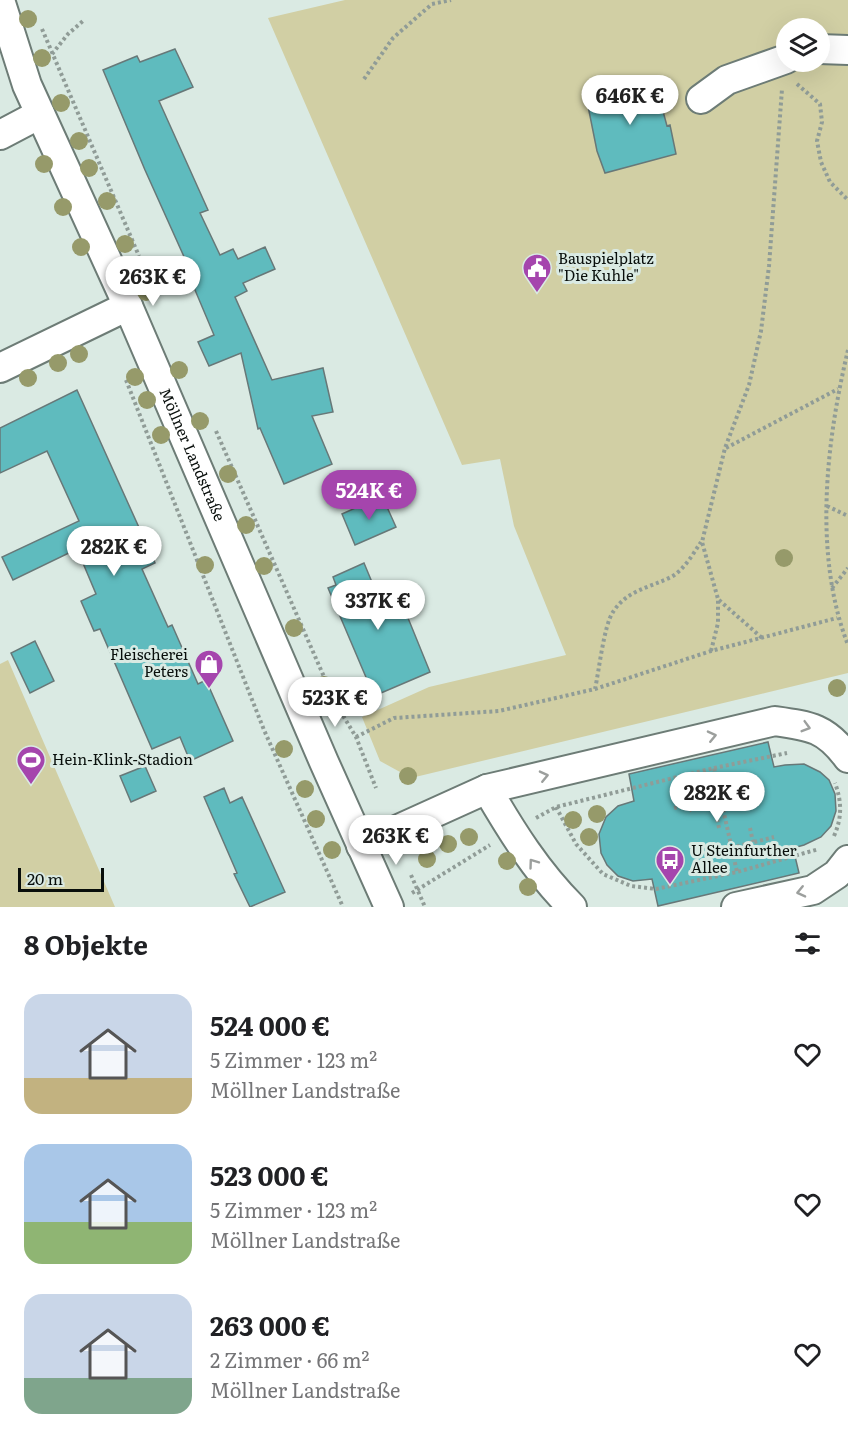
<!DOCTYPE html>
<html lang="de">
<meta charset="utf-8">
<style>
:root{--surface:#fff;--page:#f6f6f6;--text:#202124;--muted:#757577;--accent:#a545ad}
body{margin:0;font-family:Literata,serif;background:var(--page);color:var(--text);height:100vh;display:flex;flex-direction:column;font-size:22px;white-space:nowrap}
*{box-sizing:border-box;margin:0}
p{font-size:20px;color:var(--muted)}
.icon{flex:none;width:33px;height:33px;fill:none;stroke:currentColor;stroke-width:2;stroke-linecap:round;stroke-linejoin:round}
.map{position:relative;height:907px;overflow:hidden}
.side{display:flex;flex-direction:column;background:var(--surface);flex:1}
.side>*{flex:none}
.tools{position:absolute;left:776px;top:18px;display:grid;gap:12px}
.tools a{display:grid;place-items:center;width:54px;height:54px;border-radius:50%;background:var(--surface);box-shadow:0 6px 24px #0002;font-size:30px}
.scale{position:absolute;left:18px;bottom:15px;width:86px;box-sizing:border-box;padding-left:6px;border:3px solid #080e0b;border-top:0;font-size:16px;line-height:21px;white-space:nowrap;color:#080e0b;-webkit-text-stroke:4px #daeae3;paint-order:stroke}
.price{position:absolute;translate:-50% -51px;padding:0 14px;border-radius:21px;background:#fff;color:#222;font-size:20px;line-height:39px;filter:drop-shadow(0 2px 3px #0008)}
.price::after{content:'';position:absolute;left:50%;top:36px;width:18px;height:14px;margin-left:-9px;background:inherit;clip-path:polygon(0 0,100% 0,50% 100%)}
.price.on{background:var(--accent);color:#fff}
ul{padding:0;list-style:none}
li{display:flex;align-items:center;gap:18px;height:150px;padding:0 24px}
li span{display:grid;place-items:center;flex:none;width:168px;height:120px;border-radius:18px;color:#555}
li>.icon{margin-inline-start:auto}
span .icon{width:72px;height:72px;fill:#fffc;stroke-width:1}
li b{font-size:26px}
h2{display:flex;justify-content:space-between;align-items:center;height:72px;padding:0 24px;font-size:26px}
.map>svg:first-child{display:block}
.green{fill:#d1cfa4;fill-rule:evenodd}
.building{fill:#5fbbbe;stroke:#677878;stroke-width:1.5}
.lines{fill:none;stroke-linecap:round;stroke-linejoin:round}
.minor-casing{stroke:#6d7c76;stroke-width:32}
.path{stroke:#909c97;stroke-width:4;stroke-dasharray:3 3;stroke-linecap:butt}
.minor{stroke:#fff;stroke-width:28}
.tree{fill:#969a6a}
.oneway{stroke:#9c9f9d}
.labels{text-anchor:middle;stroke-width:6;stroke-linejoin:round;paint-order:stroke}
.poi-label{font-size:15px;fill:#080e0b;stroke:#daeae3;text-anchor:start}
.street-label{font-size:15px;fill:#080e0b;stroke:#daeae3}
</style>
<div class="map">
<svg width="848" height="907" viewBox="0 0 848 907">
<rect width="100%" height="100%" fill="#daeae3"/>
<!-- green -->
<path class="green" d="M345,0H848V673L411,778L380,761L362,717L429,687L566,655L514,526L500,459L462,465L268,18ZM786,28H819V62H786Z
M8,660L115,907H0V664Z"/>
<!-- building -->
<path class="building" d="M175,49L193,87L159,101L208,210L200,213L220,255L233,249L238,259L265,247L275,269L243,283L247,291L235,297L272,380L323,368L333,412L312,416L332,464L284,484L260,428L258,429L241,353L209,366L198,342L214,335L187,271L190,270L145,170L103,70L137,56L140,62Z
M654,78L667,126L670,125L676,154L605,173L597,151L586,96Z
M77,390L155,563L142,569L168,627L172,625L198,684L206,680L233,741L190,761L180,737L152,749L100,629L94,631L81,601L96,594L77,549L13,580L2,557L79,521L47,451L0,473V428Z
M382,496L396,527L355,545L342,514Z
M364,563L379,599L397,591L430,672L374,696L328,588L336,585L333,577Z
M35,641L54,681L30,693L11,653Z
M768,742L774,767L785,765L804,764L820,772L829,780L835,794L836,811L831,826L821,837L804,845L793,848L799,873L658,906L652,879L633,881L618,876L607,865L601,853L599,834L606,817L618,806L634,801L629,774Z
M145,766L156,791L131,802L120,776Z
M224,788L230,803L242,797L285,892L250,907L234,874L237,873L204,797Z"/>
<g class="lines">
<!-- minor casing -->
<g class="minor-casing">
<g id="minor">
<path id="s1" d="M0,0L27,85L128,306L324,762L389,907"/>
<path d="M819,49L848,50"/>
<path d="M701,99L727,80L786,59"/>
<path d="M0,135L40,114"/>
<path d="M0,368L128,306"/>
<path d="M487,789C512,832 537,872 572,907"/>
<path d="M361,846L487,789L775,721C811,726 826,728 848,758"/>
<path d="M736,907L813,890L837,874L848,860"/>
</g>
</g>
<!-- path -->
<path class="path" d="M42,29L139,256
M52,54L68,34L83,21
M364,79L393,38L432,4L451,0
M797,84L820,104L822,122L817,141L821,162L830,182L848,200
M848,350C826,442 813,555 848,645
M126,380L264,730L343,907
M216,431L336,704L356,737L376,788
M726,448L838,389
M827,506L848,516
M832,588L848,568
M719,600L762,638
M711,651L718,623V599L702,542L725,448L749,385L761,331L769,266L782,89
M595,689C599,671 604,625 613,612C627,590 649,588 671,577C684,570 693,554 701,542
M356,737L394,718L499,711L595,689L711,651L837,618
M714,768L787,753
M687,805L692,811
M556,807L576,844L603,874L631,886L656,889L737,872L819,849
M674,808L721,798
M536,818L556,807L714,768L737,872
M719,828L716,814L724,812
M750,828L753,842
M834,836C842,818 842,802 835,783
M731,848L774,837
M411,875L425,907
M412,893L490,845"/>
<!-- minor -->
<use href="#minor" class="minor"/>
</g>
<!-- trees -->
<g class="tree">
<circle cx="28" cy="19" r="9"/>
<circle cx="42" cy="58" r="9"/>
<circle cx="61" cy="103" r="9"/>
<circle cx="79" cy="141" r="9"/>
<circle cx="44" cy="164" r="9"/>
<circle cx="89" cy="168" r="9"/>
<circle cx="107" cy="201" r="9"/>
<circle cx="63" cy="207" r="9"/>
<circle cx="125" cy="244" r="9"/>
<circle cx="81" cy="247" r="9"/>
<circle cx="169" cy="268" r="9"/>
<circle cx="146" cy="292" r="9"/>
<circle cx="79" cy="354" r="9"/>
<circle cx="58" cy="363" r="9"/>
<circle cx="179" cy="370" r="9"/>
<circle cx="135" cy="377" r="9"/>
<circle cx="28" cy="378" r="9"/>
<circle cx="147" cy="400" r="9"/>
<circle cx="200" cy="421" r="9"/>
<circle cx="161" cy="435" r="9"/>
<circle cx="228" cy="474" r="9"/>
<circle cx="246" cy="525" r="9"/>
<circle cx="784" cy="558" r="9"/>
<circle cx="205" cy="565" r="9"/>
<circle cx="264" cy="566" r="9"/>
<circle cx="294" cy="628" r="9"/>
<circle cx="324" cy="685" r="9"/>
<circle cx="837" cy="688" r="9"/>
<circle cx="284" cy="749" r="9"/>
<circle cx="408" cy="776" r="9"/>
<circle cx="305" cy="789" r="9"/>
<circle cx="597" cy="814" r="9"/>
<circle cx="316" cy="819" r="9"/>
<circle cx="573" cy="820" r="9"/>
<circle cx="469" cy="837" r="9"/>
<circle cx="589" cy="837" r="9"/>
<circle cx="448" cy="844" r="9"/>
<circle cx="332" cy="850" r="9"/>
<circle cx="427" cy="859" r="9"/>
<circle cx="507" cy="861" r="9"/>
<circle cx="528" cy="887" r="9"/>
</g>
<!-- one-way arrows -->
<defs><path id="oneway-chevron" d="M-2-3.5L2.5 0L-2 3.5" fill="none" stroke-width="1.6" stroke-linecap="round" stroke-linejoin="round" transform="scale(1.5)"/></defs>
<g class="oneway">
<use href="#oneway-chevron" transform="translate(806 727) rotate(16)"/>
<use href="#oneway-chevron" transform="translate(712 736) rotate(-13)"/>
<use href="#oneway-chevron" transform="translate(544 776) rotate(-13)"/>
<use href="#oneway-chevron" transform="translate(533 863) rotate(-126)"/>
<use href="#oneway-chevron" transform="translate(801 892) rotate(167)"/>
</g>
<!-- icons -->
<defs>
<g id="civic-pin" transform="scale(1.5)"><path d="M0 17L-7.5 6A9.5 9.5 0 1 1 7.5 6Z" fill="#a545ad" stroke="#daeae3"/><path d="M-.6-6.5H3V-4.5H.6V-3L4-1V1h2V6H-6V1h2V-1L-.6-3ZM-1.2 2.5V6h2.4V2.5Z" fill="#fff"/></g>
<g id="shop-pin" transform="scale(1.5)"><path d="M0 17L-7.5 6A9.5 9.5 0 1 1 7.5 6Z" fill="#a545ad" stroke="#daeae3"/><path d="M-5-2.5h2.3a2.7 3.5 0 0 1 5.4 0H5L5.5 6h-11ZM-1.5-2.5h3a1.5 2.3 0 0 0-3 0Z" fill="#fff"/></g>
<g id="stadium-pin" transform="scale(1.5)"><path d="M0 17L-7.5 6A9.5 9.5 0 1 1 7.5 6Z" fill="#a545ad" stroke="#daeae3"/><path d="M0-5a6.5 5 0 1 0 0 10a6.5 5 0 1 0 0-10ZM-3.5-1.8h7v3.6h-7Z" fill="#fff"/></g>
<g id="bus-pin" transform="scale(1.5)"><path d="M0 17L-7.5 6A9.5 9.5 0 1 1 7.5 6Z" fill="#a545ad" stroke="#daeae3"/><path d="M-5-6H5V4H4V6H2V4H-2V6H-4V4H-5ZM-3.5-4V0h7V-4ZM-3.5 1.2v1.5H-2V1.2ZM2 1.2v1.5H3.5V1.2Z" fill="#fff"/></g>
</defs>
<g fill-rule="evenodd">
<use href="#civic-pin" x="537" y="268"/>
<use href="#shop-pin" x="209" y="664"/>
<use href="#stadium-pin" x="31" y="760"/>
<use href="#bus-pin" x="670" y="860"/>
</g>
<g class="labels">
<!-- poi labels -->
<g class="poi-label">
<text x="558" y="264">Bauspielplatz<tspan x="558" dy="17">"Die Kuhle"</tspan></text>
<text x="188" y="660" text-anchor="end">Fleischerei<tspan x="188" dy="17">Peters</tspan></text>
<text x="52" y="765">Hein-Klink-Stadion</text>
<text x="691" y="856">U Steinfurther<tspan x="691" dy="17">Allee</tspan></text>
</g>
<!-- street labels -->
<g class="street-label">
<text dy="5" stroke="none"><textPath href="#s1" startOffset="494">Möllner Landstraße</textPath></text>
</g>
</g>
</svg>
<div class="tools">
<a><svg class="icon" aria-label="layers" viewBox="0 0 24 24"><path d="M12 4l9 5-9 5-9-5zM3 14l9 5 9-5"/></svg></a>
</div>
<div class="scale">20 m</div>
<b class="price" style="left:630px;top:126px">646K €</b>
<b class="price" style="left:153px;top:307px">263K €</b>
<b class="price on" style="left:369px;top:521px">524K €</b>
<b class="price" style="left:114px;top:577px">282K €</b>
<b class="price" style="left:378px;top:631px">337K €</b>
<b class="price" style="left:335px;top:728px">523K €</b>
<b class="price" style="left:717px;top:823px">282K €</b>
<b class="price" style="left:396px;top:866px">263K €</b>
</div>
<section class="side">
<h2>8 Objekte<svg class="icon" aria-label="filters" viewBox="0 0 24 24"><path d="M4 7h16M4 17h16"/><circle cx="9" cy="7" r="2"/><circle cx="15" cy="17" r="2"/></svg></h2>
<ul>
<li><span style="background:linear-gradient(#c9d6e8 70%,#c2b280 0)"><svg class="icon" aria-label="home" viewBox="0 0 24 24"><path d="M3 11l9-7 9 7M6 9v11h12V9"/></svg></span><div><b>524 000 €</b><p>5 Zimmer · 123 m²</p><p>Möllner Landstraße</p></div><svg class="icon" aria-label="heart" viewBox="0 0 24 24"><path d="M12 20l-8-8c-3-5 5-10 8-4 3-6 11-1 8 4z"/></svg></li>
<li><span style="background:linear-gradient(#a9c7e8 65%,#8fb573 0)"><svg class="icon" aria-label="home" viewBox="0 0 24 24"><path d="M3 11l9-7 9 7M6 9v11h12V9"/></svg></span><div><b>523 000 €</b><p>5 Zimmer · 123 m²</p><p>Möllner Landstraße</p></div><svg class="icon" aria-label="heart" viewBox="0 0 24 24"><path d="M12 20l-8-8c-3-5 5-10 8-4 3-6 11-1 8 4z"/></svg></li>
<li><span style="background:linear-gradient(#c9d6e8 70%,#7fa58c 0)"><svg class="icon" aria-label="home" viewBox="0 0 24 24"><path d="M3 11l9-7 9 7M6 9v11h12V9"/></svg></span><div><b>263 000 €</b><p>2 Zimmer · 66 m²</p><p>Möllner Landstraße</p></div><svg class="icon" aria-label="heart" viewBox="0 0 24 24"><path d="M12 20l-8-8c-3-5 5-10 8-4 3-6 11-1 8 4z"/></svg></li>
</ul>
</section>
